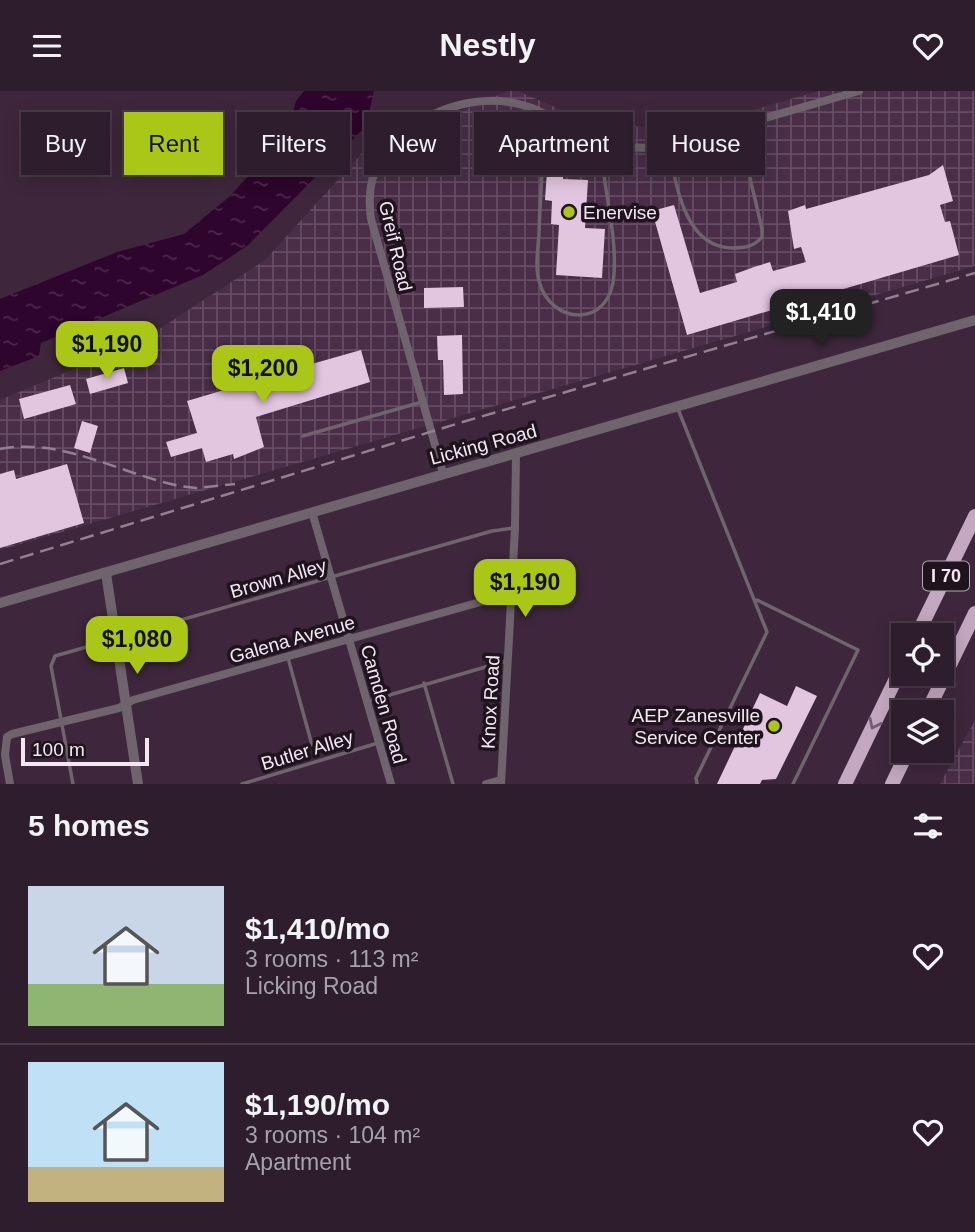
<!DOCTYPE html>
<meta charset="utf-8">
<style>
:root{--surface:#2e1d2d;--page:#362635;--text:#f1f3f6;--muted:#a7a2aa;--line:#493b49;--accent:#aac717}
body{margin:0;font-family:Helvetica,sans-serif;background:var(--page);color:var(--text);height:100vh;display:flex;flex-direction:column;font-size:26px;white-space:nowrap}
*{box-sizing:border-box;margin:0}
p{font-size:23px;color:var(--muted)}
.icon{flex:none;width:38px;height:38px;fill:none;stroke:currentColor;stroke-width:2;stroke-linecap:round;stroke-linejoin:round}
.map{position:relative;height:693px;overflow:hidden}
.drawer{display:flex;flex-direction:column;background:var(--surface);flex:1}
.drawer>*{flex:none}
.guide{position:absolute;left:21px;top:21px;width:934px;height:63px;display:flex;gap:14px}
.tools{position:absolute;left:891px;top:532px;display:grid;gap:14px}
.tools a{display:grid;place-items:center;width:63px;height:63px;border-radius:0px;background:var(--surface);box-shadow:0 4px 18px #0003,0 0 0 2px var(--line);font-size:35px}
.scale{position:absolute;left:21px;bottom:18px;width:128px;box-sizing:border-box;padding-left:7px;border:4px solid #f5e6f3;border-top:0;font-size:19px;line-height:24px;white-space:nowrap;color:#f5e6f3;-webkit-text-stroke:5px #1f141e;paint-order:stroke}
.price{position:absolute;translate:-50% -60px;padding:0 16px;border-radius:14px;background:var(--accent);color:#111;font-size:23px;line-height:46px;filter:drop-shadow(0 2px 4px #0008)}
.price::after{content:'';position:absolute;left:50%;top:42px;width:21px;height:16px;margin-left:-10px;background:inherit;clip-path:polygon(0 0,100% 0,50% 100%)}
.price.on{background:#222;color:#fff}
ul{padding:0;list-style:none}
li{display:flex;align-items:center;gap:21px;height:175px;padding:0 28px}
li+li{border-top:2px solid var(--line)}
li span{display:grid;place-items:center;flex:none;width:196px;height:140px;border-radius:0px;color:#555}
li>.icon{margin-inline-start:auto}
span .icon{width:84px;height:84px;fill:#fffc;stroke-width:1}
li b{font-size:30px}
h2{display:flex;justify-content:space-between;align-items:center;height:84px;padding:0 28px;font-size:30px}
.chip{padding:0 24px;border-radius:0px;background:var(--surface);box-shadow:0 4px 18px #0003,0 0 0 2px var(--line);font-size:24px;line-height:63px}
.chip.on{background:var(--accent);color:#111}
header{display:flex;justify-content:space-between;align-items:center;height:91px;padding:0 28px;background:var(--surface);font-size:32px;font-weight:600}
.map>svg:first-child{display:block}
.industrial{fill:url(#industrial-grid)}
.water{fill:url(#water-ripples)}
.building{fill:#e2c5df}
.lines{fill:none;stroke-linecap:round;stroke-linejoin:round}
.service{stroke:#6f636d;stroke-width:3.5}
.minor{stroke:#6f636d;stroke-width:8}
.tertiary{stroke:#6f636d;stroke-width:10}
.motorway{stroke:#c4a8c1;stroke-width:14}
.rail{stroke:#938091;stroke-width:2.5;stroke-dasharray:14 7;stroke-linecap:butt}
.oneway{stroke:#725e70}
.poi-dot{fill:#aac717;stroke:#1f141e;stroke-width:2.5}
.labels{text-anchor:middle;stroke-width:7;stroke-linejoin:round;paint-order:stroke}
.shield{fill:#1f141e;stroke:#b5a7b3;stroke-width:2}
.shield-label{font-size:18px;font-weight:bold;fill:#f5e6f3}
.poi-label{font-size:19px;fill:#f5e6f3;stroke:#1f141e;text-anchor:start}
.street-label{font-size:19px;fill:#f5e6f3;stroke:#1f141e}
</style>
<header><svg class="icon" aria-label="menu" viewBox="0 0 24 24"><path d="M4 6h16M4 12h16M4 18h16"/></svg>Nestly<svg class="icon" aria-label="heart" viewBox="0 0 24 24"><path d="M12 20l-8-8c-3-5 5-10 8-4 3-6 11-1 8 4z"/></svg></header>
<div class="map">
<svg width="975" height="693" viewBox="0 0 975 693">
<defs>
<pattern id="industrial-grid" width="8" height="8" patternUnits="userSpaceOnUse" patternTransform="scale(1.75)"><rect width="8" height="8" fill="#4a2e48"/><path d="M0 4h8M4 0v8" fill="none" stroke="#654c63"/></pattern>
<pattern id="water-ripples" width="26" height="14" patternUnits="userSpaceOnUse" patternTransform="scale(1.75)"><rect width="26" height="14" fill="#2e052c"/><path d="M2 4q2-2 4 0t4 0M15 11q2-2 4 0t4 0" fill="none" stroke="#4d294b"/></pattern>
</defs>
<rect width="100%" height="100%" fill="#3e273c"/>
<!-- industrial -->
<path class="industrial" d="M508,0H518L587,30L679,40L819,0H975V175L0,459V309L141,250L265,169L362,62Z
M975,629V693H940Z"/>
<!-- water -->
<path class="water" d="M304,0H374L366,35L247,155L203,184L41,252L39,265L0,280V208L117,161L184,143L230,105L287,42L296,10Z"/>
<!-- building -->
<path class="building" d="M548,66L564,67L563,88L588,89L585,137L605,138L602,187L556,184L559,134L551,133L552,110L545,109Z
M943,74L953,110L940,114L945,131L950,130L959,164L687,244L652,120L674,114L700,202L737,191L735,183L754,176L770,171L773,180L806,171L801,156L794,158L788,120L805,114L806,118L929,84Z
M463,196L464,216L424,217V197Z
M462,244L463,303L444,304L443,269H438L437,245Z
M361,259L370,291L256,326L264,356L234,368L233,363L206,371L202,357L171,366L166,351L197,342L187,310L271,285L268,276L278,274L280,282Z
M124,277L128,292L90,303L86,288Z
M70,294L76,313L24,328L19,308Z
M82,330L98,335L90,362L74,357Z
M67,373L84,432L0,457V383L14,379L16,388Z
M796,595L817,605L776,688L762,689L760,693H717L760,602L787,615Z"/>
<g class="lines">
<!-- service -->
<path class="service" d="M546,26C543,65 540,104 539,143C538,158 535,176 539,190C550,234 611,239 614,183C617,139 602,95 601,51
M669,57C676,93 684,156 732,157C744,157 754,156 762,146V138L738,36
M678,318L767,541L696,687L697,693
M303,345L422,311
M757,509L858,559L793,693
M288,567L312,654
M424,592L453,693
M369,610L506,570
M73,693L51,575L55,565L492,440L513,437
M242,693L378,652"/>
<!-- minor -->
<path class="minor" d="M443,382L371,128C366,93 375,67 403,43C440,12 492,0 537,19C558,29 578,42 600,50C622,58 645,58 668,55L859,0
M312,421L391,693
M10,693L5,664L7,646L12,643L119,617L133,609L512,502
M486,693L501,689
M501,693L515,437L516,363"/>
<!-- tertiary -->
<path class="tertiary" d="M106,482L138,693
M0,512L975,229"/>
<!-- motorway -->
<path class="motorway" d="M917,544L975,425
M927,621L975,522
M845,693L903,573
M892,693L908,660"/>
<!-- rail -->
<path class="rail" d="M0,358C62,346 120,383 180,395L196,397L235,393
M0,473L466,330L975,182"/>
</g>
<!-- one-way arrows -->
<defs><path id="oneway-chevron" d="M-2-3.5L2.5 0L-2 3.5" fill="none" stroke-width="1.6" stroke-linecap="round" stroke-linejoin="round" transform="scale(1.75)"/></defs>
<use class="oneway" href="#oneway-chevron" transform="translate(874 633) rotate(116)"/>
<!-- markers -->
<g class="poi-dot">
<circle cx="569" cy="121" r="7"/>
<circle cx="774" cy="635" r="7"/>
</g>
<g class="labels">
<!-- shield labels -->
<rect class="shield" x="923" y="470.5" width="46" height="29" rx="5"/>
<g class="shield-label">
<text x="946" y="491">I 70</text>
</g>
<!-- poi labels -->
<g class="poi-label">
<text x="583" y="128">Enervise</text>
<text x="760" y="631" text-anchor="end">AEP Zanesville<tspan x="760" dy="22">Service Center</tspan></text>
</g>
<!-- street labels -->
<g class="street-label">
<text transform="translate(396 155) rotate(77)" y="7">Greif Road</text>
<text transform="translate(483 353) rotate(-15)" y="7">Licking Road</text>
<text transform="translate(278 487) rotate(-16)" y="7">Brown Alley</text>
<text transform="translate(292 548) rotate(-16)" y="7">Galena Avenue</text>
<text transform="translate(490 611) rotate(-87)" y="7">Knox Road</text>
<text transform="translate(384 613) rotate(74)" y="7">Camden Road</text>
<text transform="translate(307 659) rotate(-17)" y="7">Butler Alley</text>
</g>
</g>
</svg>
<div class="tools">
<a><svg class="icon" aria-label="locate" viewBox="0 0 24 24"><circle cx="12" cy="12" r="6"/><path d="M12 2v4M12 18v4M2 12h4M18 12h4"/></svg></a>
<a><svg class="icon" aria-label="layers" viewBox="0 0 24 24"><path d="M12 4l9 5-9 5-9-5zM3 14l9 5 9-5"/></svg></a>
</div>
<div class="scale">100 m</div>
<b class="price on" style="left:821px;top:258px">$1,410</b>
<b class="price" style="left:107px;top:290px">$1,190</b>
<b class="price" style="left:263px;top:314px">$1,200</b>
<b class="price" style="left:525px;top:528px">$1,190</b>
<b class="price" style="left:137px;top:585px">$1,080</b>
<div class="guide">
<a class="chip">Buy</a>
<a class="chip on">Rent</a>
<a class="chip">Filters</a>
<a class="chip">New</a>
<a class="chip">Apartment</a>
<a class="chip">House</a>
</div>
</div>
<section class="drawer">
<h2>5 homes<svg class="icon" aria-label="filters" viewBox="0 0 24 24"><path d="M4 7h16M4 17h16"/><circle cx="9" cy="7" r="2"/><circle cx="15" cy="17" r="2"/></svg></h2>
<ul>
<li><span style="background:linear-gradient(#c9d6e8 70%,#8fb573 0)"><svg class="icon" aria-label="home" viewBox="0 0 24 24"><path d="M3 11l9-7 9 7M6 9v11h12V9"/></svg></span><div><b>$1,410/mo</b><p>3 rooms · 113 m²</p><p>Licking Road</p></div><svg class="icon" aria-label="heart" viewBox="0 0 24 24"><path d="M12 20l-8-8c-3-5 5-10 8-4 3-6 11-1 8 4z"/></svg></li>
<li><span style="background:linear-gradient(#bfe0f5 75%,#c2b280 0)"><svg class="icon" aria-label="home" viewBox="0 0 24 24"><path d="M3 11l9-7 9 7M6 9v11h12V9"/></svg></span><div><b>$1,190/mo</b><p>3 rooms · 104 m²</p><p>Apartment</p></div><svg class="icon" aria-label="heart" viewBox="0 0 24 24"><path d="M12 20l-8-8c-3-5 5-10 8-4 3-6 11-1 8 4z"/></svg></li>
</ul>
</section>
